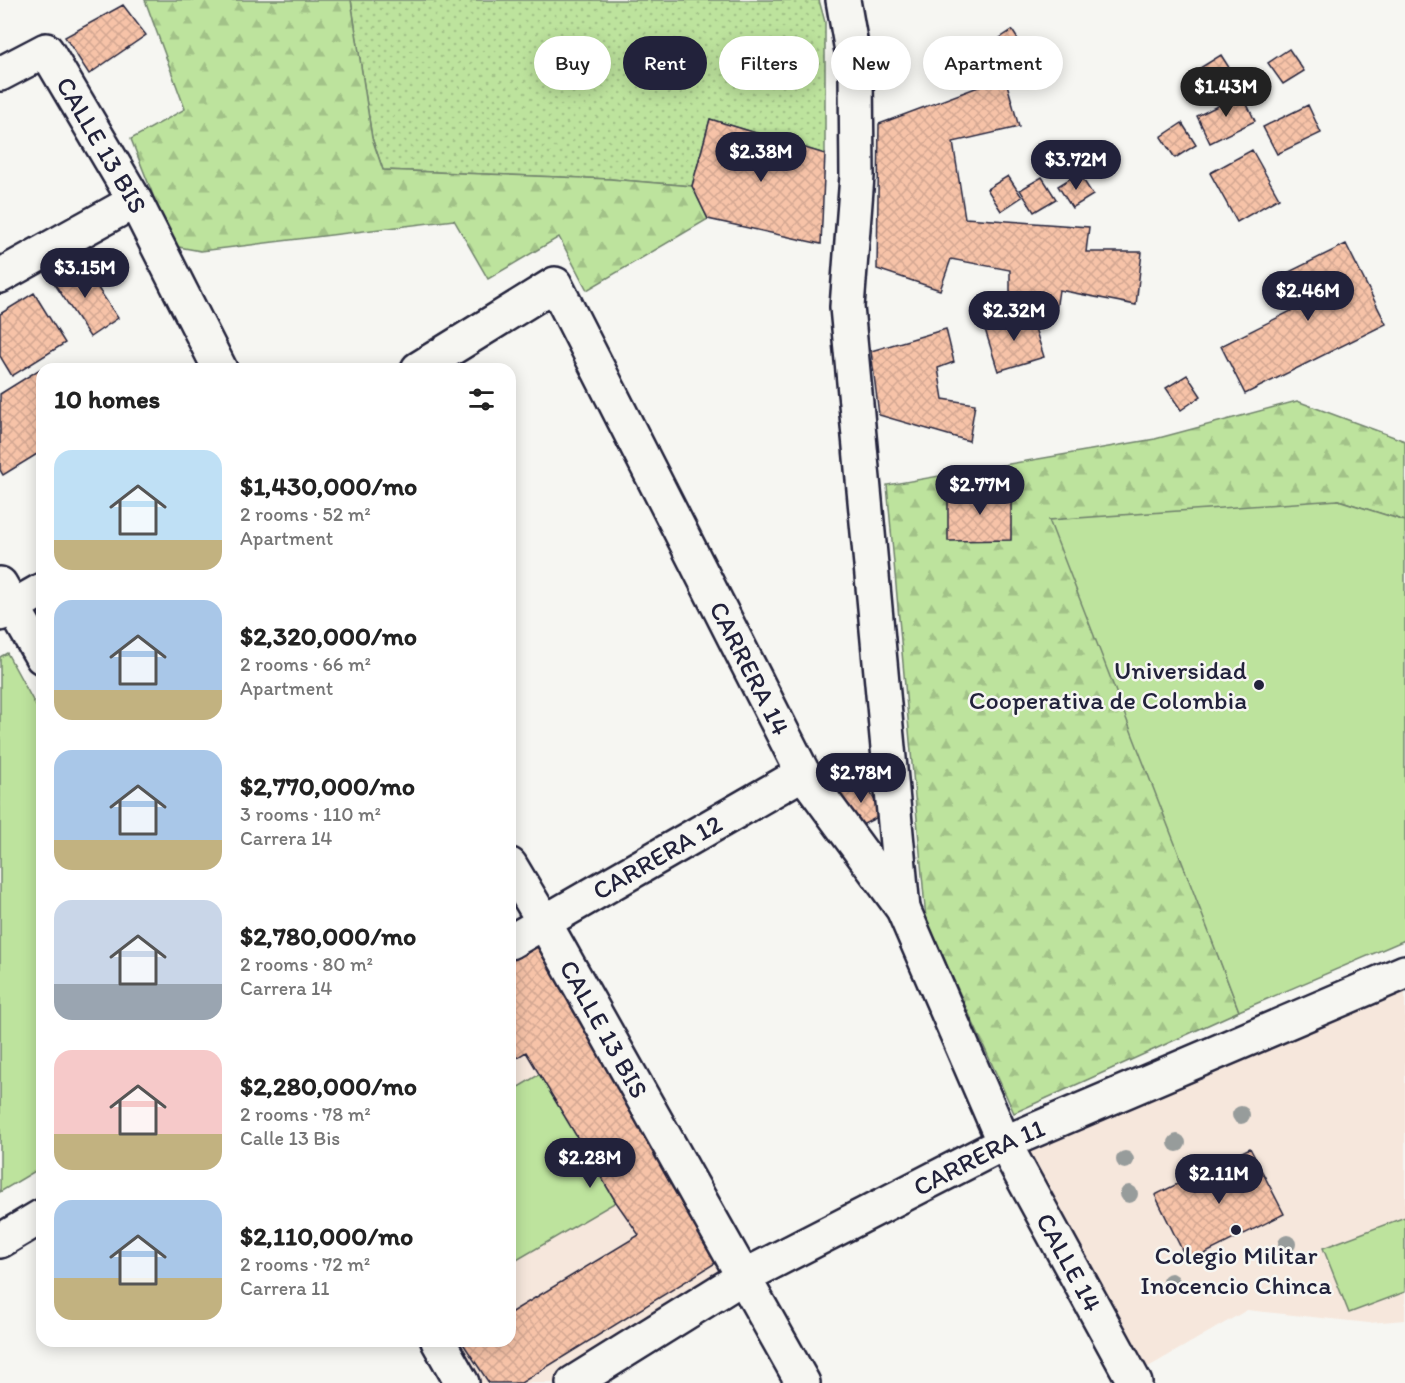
<!DOCTYPE html>
<meta charset="utf-8">
<style>
:root{--surface:#fff;--page:#f6f6f6;--text:#222;--muted:#767676;--accent:#22223b}
body{margin:0;font-family:Itim,sans-serif;background:var(--page);color:var(--text);height:100vh;display:flex;flex-direction:column;font-size:22px;white-space:nowrap}
*{box-sizing:border-box;margin:0}
p{font-size:20px;color:var(--muted)}
.icon{flex:none;width:33px;height:33px;fill:none;stroke:currentColor;stroke-width:2;stroke-linecap:round;stroke-linejoin:round}
.map{position:relative;flex:1;overflow:hidden}
.sheet{position:absolute;left:36px;top:363px;width:480px;height:984px;display:flex;flex-direction:column;background:var(--surface);border-radius:18px;box-shadow:0 3px 15px #0003}
.sheet>*{flex:none}
.top-card{position:absolute;left:534px;top:36px;width:570px;height:54px;display:flex;gap:12px}
.price{position:absolute;translate:-50% -51px;padding:0 14px;border-radius:21px;background:var(--accent);color:#fff;font-size:20px;line-height:39px;filter:drop-shadow(0 2px 3px #0008)}
.price::after{content:'';position:absolute;left:50%;top:36px;width:18px;height:14px;margin-left:-9px;background:inherit;clip-path:polygon(0 0,100% 0,50% 100%)}
.price.active{background:#222;color:#fff}
ul{padding:0;list-style:none}
li{display:flex;align-items:center;gap:18px;height:150px;padding:0 18px}
li span{display:grid;place-items:center;flex:none;width:168px;height:120px;border-radius:18px;color:#555}
li>.icon{margin-inline-start:auto}
span .icon{width:72px;height:72px;fill:#fffc;stroke-width:1}
li b{font-size:26px}
h2{display:flex;justify-content:space-between;align-items:center;height:72px;padding:0 18px;font-size:26px}
.pill{padding:0 21px;border-radius:27px;background:var(--surface);box-shadow:0 3px 15px #0003;font-size:21px;line-height:54px}
.pill.active{background:var(--accent);color:#fff}
.map>svg:first-child{display:block}
.built{fill:#f6e7dc}
.grass{fill:url(#grass-dots);stroke:#70826c;stroke-width:1.5}
.forest{fill:url(#forest-firs);stroke:#70826c;stroke-width:1.5}
.park{fill:#bde39d;stroke:#70826c;stroke-width:1.5}
.building{fill:url(#building-cross-hatch);stroke:#22223b;stroke-width:1.5}
.lines{fill:none;stroke-linecap:round;stroke-linejoin:round}
.minor-casing{stroke:#22223b;stroke-width:38}
.minor{stroke:#f6f6f2;stroke-width:33}
.tree{fill:#979c9b}
.poi-dot{fill:#22223b;stroke:#f6f6f2;stroke-width:2}
.labels{text-anchor:middle;stroke-width:5;stroke-linejoin:round;paint-order:stroke}
.street-label{font-size:26px;fill:#22223b;stroke:#f6f6f2}
.poi-label{font-size:26px;fill:#22223b;stroke:#f6f6f2;text-anchor:end}
</style>
<div class="map">
<svg width="1405" height="1383" viewBox="0 0 1405 1383">
<defs>
<pattern id="grass-dots" width="8" height="8" patternUnits="userSpaceOnUse" patternTransform="scale(1.5)"><rect width="8" height="8" fill="#bde39d"/><path d="M2 2h.1M6 6h.1" fill="none" stroke="#a2c288" stroke-width="1.8" stroke-linecap="round"/></pattern>
<pattern id="forest-firs" width="22" height="20" patternUnits="userSpaceOnUse" patternTransform="scale(1.5)"><rect width="22" height="20" fill="#bde39d"/><path d="M5 1l3.5 6h-7zM16 11l3.5 6h-7z" fill="#a2c288"/></pattern>
<pattern id="building-cross-hatch" width="8" height="8" patternUnits="userSpaceOnUse" patternTransform="scale(1.5)"><rect width="8" height="8" fill="#f7c3a8"/><path d="M0 0l8 8M0 8l8-8" fill="none" stroke="#d3a792"/></pattern>
</defs>
<rect width="100%" height="100%" fill="#f6f6f2"/>
<filter id="ink" filterUnits="userSpaceOnUse"><feTurbulence type="fractalNoise" baseFrequency=".0167" numOctaves="2"/><feDisplacementMap in="SourceGraphic" scale="12" xChannelSelector="R" yChannelSelector="G"/><feConvolveMatrix kernelMatrix="1 2 1 2 8 2 1 2 1" color-interpolation-filters="sRGB"/></filter>
<g filter="url(#ink)">
<!-- built -->
<path class="built" d="M540,933L728,1274L555,1383H472L448,1341H510V950Z
M1405,992V1320L1369,1323L1247,1310L1143,1370L1023,1150Z"/>
<!-- grass -->
<path class="grass" d="M351,0H819L825,22V154L710,119L692,186L610,179L383,170L372,138Z"/>
<!-- forest -->
<path class="forest" d="M145,0H351L372,138L383,170L610,179L692,186L708,219L587,290L559,237L488,279L454,220L201,251L173,246L131,139L185,109Z
M1297,401L1405,441V521L1338,500L1178,849L1239,1011L1014,1113L926,919L887,485L1155,439Z"/>
<!-- park -->
<path class="park" d="M1338,500L1405,521V940L1239,1011L1177,849L1049,520Z
M7,653L42,717V1167L0,1192V657Z
M540,1074L616,1202L510,1264V1092Z
M1405,1217V1292L1349,1313L1323,1248Z"/>
<!-- building -->
<path class="building" d="M123,5L146,35L89,74L65,37Z
M1012,30L1026,52L1005,66L991,44Z
M1289,49L1304,71L1283,84L1268,63Z
M1221,55L1235,77L1214,90L1200,68Z
M1005,77L1019,127L953,142L965,218L1089,227L1086,252H1142L1136,305L1059,290L1055,317L1010,305V270L951,259L940,290L877,269L879,124Z
M1242,94L1255,121L1210,143L1197,116Z
M1308,105L1321,133L1277,154L1263,127Z
M710,119L825,154L821,244L708,219L692,186Z
M1182,123L1196,145L1175,158L1161,137Z
M1252,150L1279,198L1237,222L1210,173Z
M1079,173L1093,195L1072,208L1058,186Z
M1008,176L1022,197L1001,211L987,189Z
M1042,177L1056,199L1034,212L1020,190Z
M1346,244L1386,324L1245,394L1221,346L1305,304L1289,272Z
M80,261L118,318L90,337L52,280Z
M34,293L65,343L12,376L0,356V314Z
M1030,312L1044,357L998,371L984,326Z
M946,329L954,362L938,368L943,399L975,404L969,441L879,415L871,351Z
M40,369L42,372V451L3,475L0,470V394Z
M1187,375L1201,396L1181,410L1166,388Z
M1011,491V540L948,541V492Z
M864,780L882,815L858,827L840,793Z
M532,937L717,1262L521,1383H489L462,1342L510,1341V1313L639,1235L616,1202L526,1052L510,1062V950Z
M1250,1148L1284,1214L1188,1262L1155,1195Z"/>
<g class="lines">
<!-- minor casing -->
<g class="minor-casing">
<g id="minor">
<path d="M843,0L856,74L857,176L847,307L903,909"/>
<path id="s1" d="M0,74L46,50L135,201L220,369"/>
<path d="M0,276L135,201"/>
<path id="s2" d="M418,369L555,284L803,773L903,909L1004,1143L1135,1383"/>
<path d="M0,584L42,657"/>
<path d="M0,614L42,590"/>
<path id="s3" d="M510,865L544,922L803,1383"/>
<path id="s4" d="M510,942L803,773"/>
<path d="M0,1241L42,1216"/>
<path d="M438,1341L462,1383"/>
<path id="s5" d="M573,1383L743,1277L1004,1143L1405,972"/>
</g>
</g>
<!-- minor -->
<use href="#minor" class="minor"/>
</g>
<!-- trees -->
<g class="tree">
<circle cx="1241" cy="1115" r="9"/>
<circle cx="1177" cy="1143" r="9"/>
<circle cx="1125" cy="1160" r="9"/>
<circle cx="1129" cy="1194" r="9"/>
<circle cx="1287" cy="1244" r="9"/>
<circle cx="1171" cy="1282" r="9"/>
</g>
</g>
<!-- markers -->
<g class="poi-dot">
<circle cx="1259" cy="685" r="6"/>
<circle cx="1236" cy="1230" r="6"/>
</g>
<g class="labels">
<!-- street labels -->
<g class="street-label">
<text dy="9" stroke="none"><textPath href="#s1" startOffset="162">CALLE 13 BIS</textPath></text>
<text dy="9" stroke="none"><textPath href="#s2" startOffset="592">CARRERA 14</textPath></text>
<text dy="9" stroke="none"><textPath href="#s4" startOffset="170">CARRERA 12</textPath></text>
<text dy="9" stroke="none"><textPath href="#s3" startOffset="189">CALLE 13 BIS</textPath></text>
<text dy="9" stroke="none"><textPath href="#s5" startOffset="465">CARRERA 11</textPath></text>
<text dy="9" stroke="none"><textPath href="#s2" startOffset="1269">CALLE 14</textPath></text>
</g>
<!-- poi labels -->
<g class="poi-label">
<text x="1247" y="679">Universidad<tspan x="1247" dy="30">Cooperativa de Colombia</tspan></text>
<text x="1236" y="1264" text-anchor="middle">Colegio Militar<tspan x="1236" dy="30">Inocencio Chinca</tspan></text>
</g>
</g>
</svg>
<b class="price active" style="left:1226px;top:118px">$1.43M</b>
<b class="price" style="left:761px;top:183px">$2.38M</b>
<b class="price" style="left:1076px;top:191px">$3.72M</b>
<b class="price" style="left:85px;top:299px">$3.15M</b>
<b class="price" style="left:1308px;top:322px">$2.46M</b>
<b class="price" style="left:1014px;top:342px">$2.32M</b>
<b class="price" style="left:980px;top:516px">$2.77M</b>
<b class="price" style="left:861px;top:804px">$2.78M</b>
<b class="price" style="left:590px;top:1189px">$2.28M</b>
<b class="price" style="left:1219px;top:1205px">$2.11M</b>
<div class="top-card">
<a class="pill">Buy</a>
<a class="pill active">Rent</a>
<a class="pill">Filters</a>
<a class="pill">New</a>
<a class="pill">Apartment</a>
</div>
<section class="sheet">
<h2>10 homes<svg class="icon" aria-label="filters" viewBox="0 0 24 24"><path d="M4 7h16M4 17h16"/><circle cx="9" cy="7" r="2"/><circle cx="15" cy="17" r="2"/></svg></h2>
<ul>
<li><span style="background:linear-gradient(#bfe0f5 75%,#c2b280 0)"><svg class="icon" aria-label="home" viewBox="0 0 24 24"><path d="M3 11l9-7 9 7M6 9v11h12V9"/></svg></span><div><b>$1,430,000/mo</b><p>2 rooms · 52 m²</p><p>Apartment</p></div></li>
<li><span style="background:linear-gradient(#a9c7e8 75%,#c2b280 0)"><svg class="icon" aria-label="home" viewBox="0 0 24 24"><path d="M3 11l9-7 9 7M6 9v11h12V9"/></svg></span><div><b>$2,320,000/mo</b><p>2 rooms · 66 m²</p><p>Apartment</p></div></li>
<li><span style="background:linear-gradient(#a9c7e8 75%,#c2b280 0)"><svg class="icon" aria-label="home" viewBox="0 0 24 24"><path d="M3 11l9-7 9 7M6 9v11h12V9"/></svg></span><div><b>$2,770,000/mo</b><p>3 rooms · 110 m²</p><p>Carrera 14</p></div></li>
<li><span style="background:linear-gradient(#c9d6e8 70%,#9aa5b1 0)"><svg class="icon" aria-label="home" viewBox="0 0 24 24"><path d="M3 11l9-7 9 7M6 9v11h12V9"/></svg></span><div><b>$2,780,000/mo</b><p>2 rooms · 80 m²</p><p>Carrera 14</p></div></li>
<li><span style="background:linear-gradient(#f6c9c9 70%,#c2b280 0)"><svg class="icon" aria-label="home" viewBox="0 0 24 24"><path d="M3 11l9-7 9 7M6 9v11h12V9"/></svg></span><div><b>$2,280,000/mo</b><p>2 rooms · 78 m²</p><p>Calle 13 Bis</p></div></li>
<li><span style="background:linear-gradient(#a9c7e8 65%,#c2b280 0)"><svg class="icon" aria-label="home" viewBox="0 0 24 24"><path d="M3 11l9-7 9 7M6 9v11h12V9"/></svg></span><div><b>$2,110,000/mo</b><p>2 rooms · 72 m²</p><p>Carrera 11</p></div></li>
</ul>
</section>
</div>
